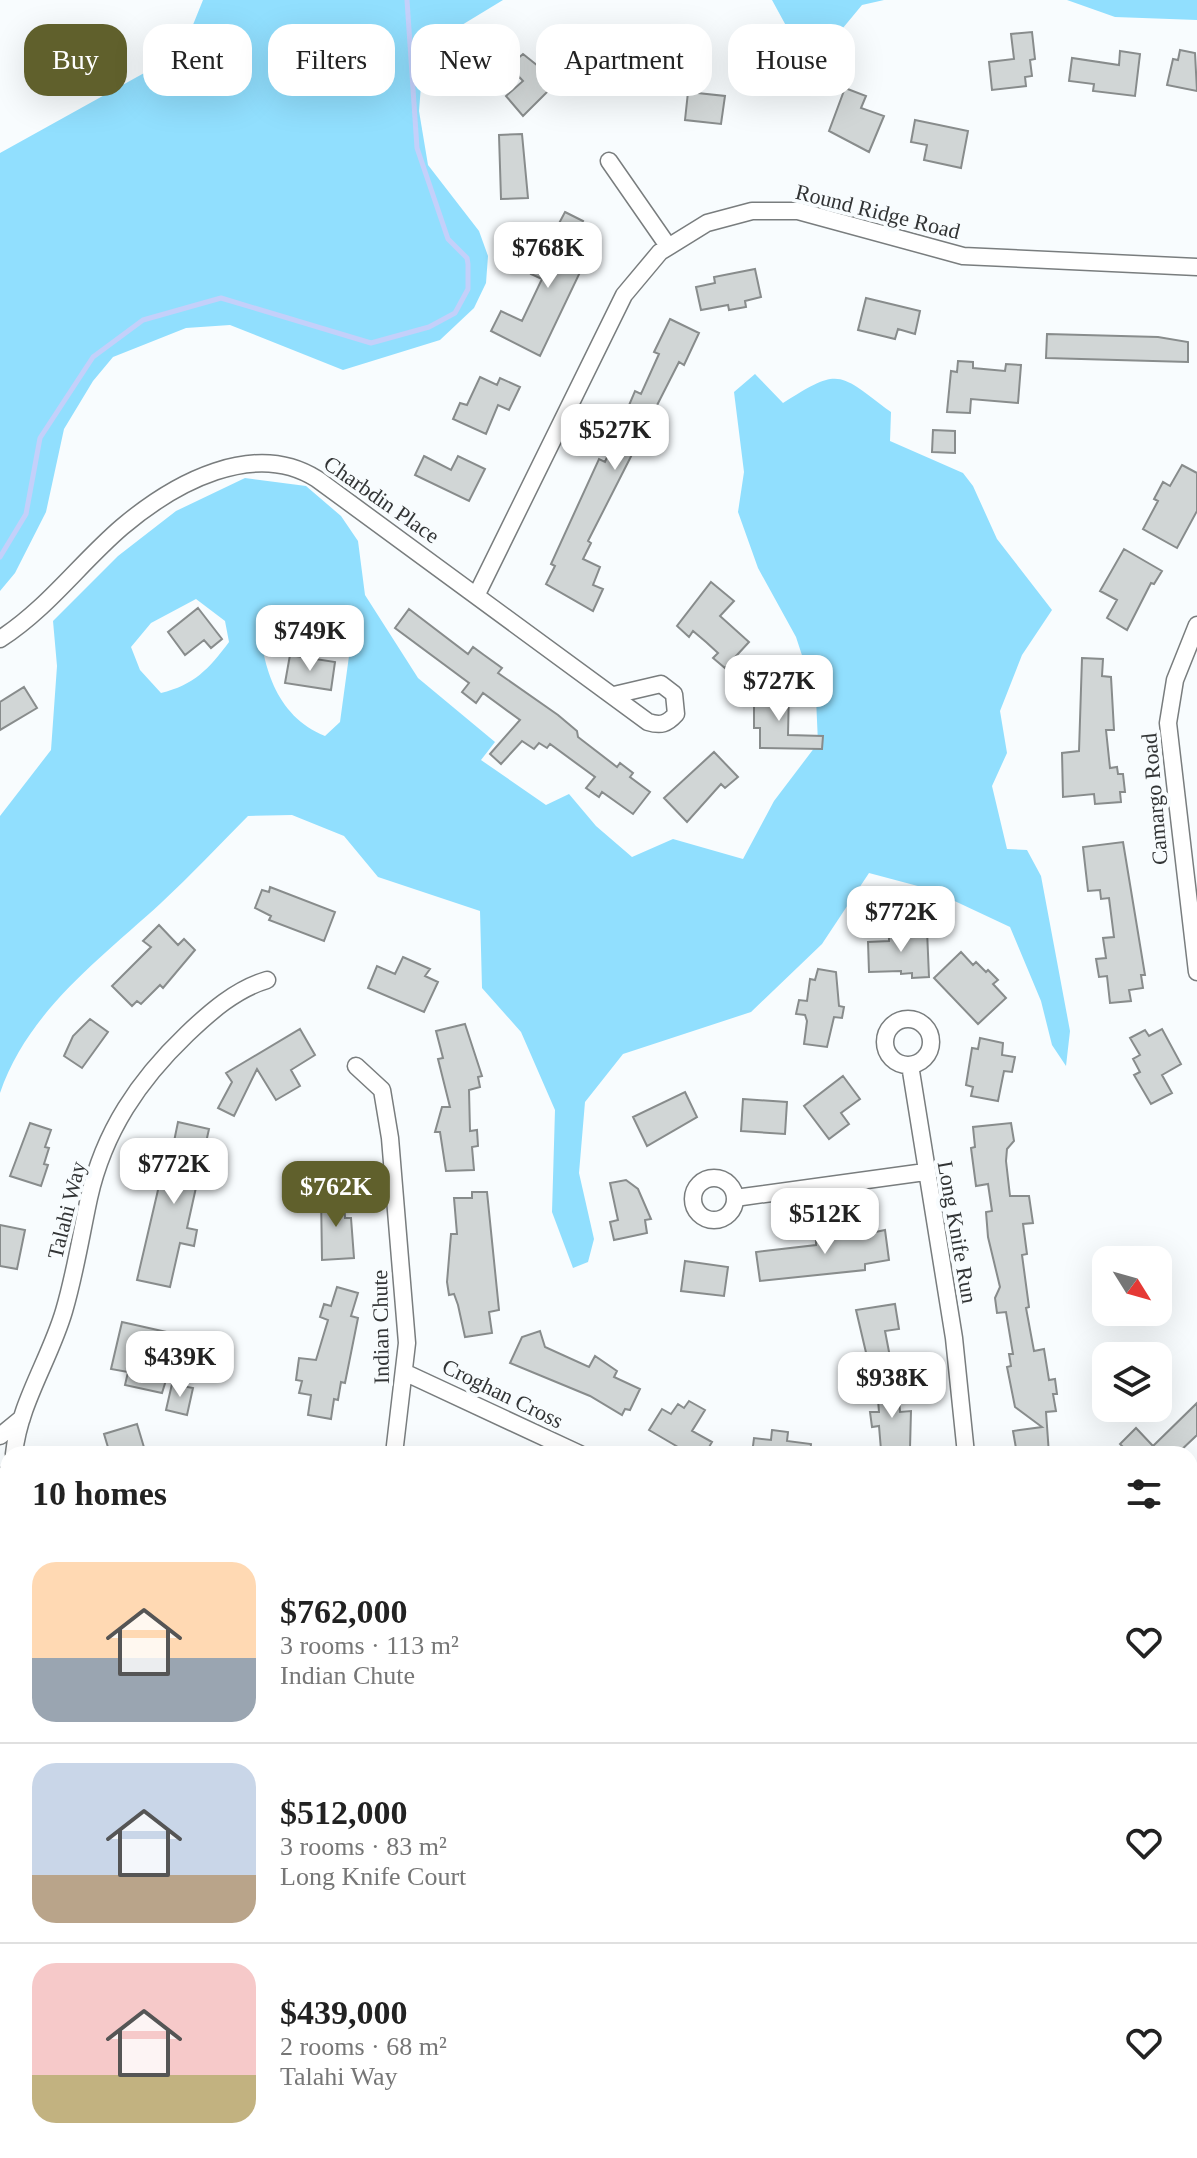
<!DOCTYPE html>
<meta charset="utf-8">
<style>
:root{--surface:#fff;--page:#f6f6f6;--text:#222;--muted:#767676;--line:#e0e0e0;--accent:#60602c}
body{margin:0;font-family:Georgia,serif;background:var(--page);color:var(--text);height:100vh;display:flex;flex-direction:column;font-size:30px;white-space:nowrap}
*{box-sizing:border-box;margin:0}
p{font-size:26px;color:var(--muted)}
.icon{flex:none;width:44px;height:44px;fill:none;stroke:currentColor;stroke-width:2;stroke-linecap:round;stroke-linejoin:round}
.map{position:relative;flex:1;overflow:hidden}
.sheet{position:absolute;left:0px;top:1446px;width:1198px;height:712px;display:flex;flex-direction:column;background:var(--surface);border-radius:24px 24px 0 0;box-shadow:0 8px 32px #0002}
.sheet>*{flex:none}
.hud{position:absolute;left:24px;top:24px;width:1150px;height:72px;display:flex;gap:16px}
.needle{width:52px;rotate:127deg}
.buttons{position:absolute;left:1092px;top:1246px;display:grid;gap:16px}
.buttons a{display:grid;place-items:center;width:80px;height:80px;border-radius:16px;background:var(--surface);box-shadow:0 8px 32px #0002;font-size:40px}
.price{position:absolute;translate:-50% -68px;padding:0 18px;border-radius:16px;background:#fff;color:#222;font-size:26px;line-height:52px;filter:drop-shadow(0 2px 4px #0008)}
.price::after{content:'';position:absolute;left:50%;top:48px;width:24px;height:18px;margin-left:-12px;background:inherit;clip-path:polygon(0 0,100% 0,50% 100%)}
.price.on{background:var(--accent);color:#fff}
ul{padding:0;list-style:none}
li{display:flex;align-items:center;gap:24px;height:200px;padding:0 32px}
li+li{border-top:2px solid var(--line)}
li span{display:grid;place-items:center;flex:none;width:224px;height:160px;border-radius:24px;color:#555}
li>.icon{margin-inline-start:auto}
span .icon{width:96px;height:96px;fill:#fffc;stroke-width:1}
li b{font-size:34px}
h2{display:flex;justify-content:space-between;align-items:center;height:96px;padding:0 32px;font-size:34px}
.pill{padding:0 28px;border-radius:24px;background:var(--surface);box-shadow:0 8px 32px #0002;font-size:28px;line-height:72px}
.pill.on{background:var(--accent);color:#fff}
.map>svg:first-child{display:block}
.green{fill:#91dffe;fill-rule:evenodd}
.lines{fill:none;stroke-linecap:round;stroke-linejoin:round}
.stream{stroke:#c4d0fa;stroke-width:5}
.building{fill:#d1d6d6;stroke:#888c8c;stroke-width:2}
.minor-casing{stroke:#797d7e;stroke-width:19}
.tertiary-casing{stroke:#797d7e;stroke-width:21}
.minor{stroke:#fff;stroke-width:16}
.tertiary{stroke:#fff;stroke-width:18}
.labels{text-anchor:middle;stroke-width:8;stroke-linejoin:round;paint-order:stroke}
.street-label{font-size:22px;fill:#323435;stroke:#f8fcfe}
</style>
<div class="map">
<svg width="1197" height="2158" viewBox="0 0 1197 2158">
<rect width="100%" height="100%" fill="#f8fcfe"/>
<!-- green -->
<path class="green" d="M203,0H503L424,48L419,111L428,165L479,231L488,256L486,283L474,308L440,340L343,370L230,325L186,328L113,357L93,381L64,429L46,512L15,573L0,591V153L182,52Z
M772,0H884L862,5L828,46L790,33Z
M1067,0H1197V20L1115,17Z
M755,374L783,403C841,366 838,373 891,412L890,441L963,473L973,486L997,539L1052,610L1022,655L1000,711L1007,753L992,786L1007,849L1027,850L1041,876L1070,1031L1066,1066L1052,1045L1041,1001L1010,927L929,889L869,873L822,944L751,1012L623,1054L585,1102L579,1173L594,1239L588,1262L573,1268L552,1212L555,1110L521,1032L482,988L480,911L378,877L344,836L292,815L248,816C219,845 191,875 161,903C100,959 28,1011 0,1093V816L51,750L57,666L53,621L118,556L176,511L245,478L306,486L341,516L358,541L365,595L418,678L495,742L481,760L546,805L569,794L596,826L632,857L673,839L743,859L774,801L818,743L816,698L796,637L758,568L738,512L744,472L734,392ZM196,599L225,621L229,642C209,669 194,685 161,693L140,670L131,647L151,623ZM259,614L299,620L313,638L349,656L340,722L325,736C275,716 261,663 259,614Z"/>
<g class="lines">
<!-- stream -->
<path class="stream" d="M0,557L26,514L40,438L93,357L143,320L221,298L371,343L429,327L455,313L468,289V264L467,258L448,239L417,148L407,0"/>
</g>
<!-- building -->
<path class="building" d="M1032,32L1035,59L1030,60L1032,76L1025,77L1026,86L992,90L989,62L1014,59L1011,34Z
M600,45L639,52L638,58L654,61L650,81L595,70Z
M783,49H810V57H820V90H783V84H758V56H783Z
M1180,50L1195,53L1197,91L1167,85L1173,59L1178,60Z
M1120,51L1140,54L1135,96L1093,91L1094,84L1069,81L1072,58L1119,65Z
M523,54L543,70L557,58L572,74L556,88L554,85L523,116L506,96L523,81L509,66Z
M845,88L866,96L861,108L884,116L869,152L829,131Z
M688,92L725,96L721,124L685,120Z
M915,120L968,131L961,168L924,160L927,145L911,142Z
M522,134L528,198L501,199L499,135Z
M565,212L583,221L575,236L593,245L540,356L491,331L501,311L522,321L542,279L531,274L541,254L549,257L562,232L556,229Z
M755,269L761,297L745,301L746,307L729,310L728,305L701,310L696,287L715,283L714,277Z
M866,298L920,311L915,334L898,329L895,339L858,330Z
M670,319L699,333L684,365L679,362L588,541L591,543L583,559L600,567L593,585L603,589L593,611L546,584L555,566L551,564L599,459L605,462L635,391L641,394L659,354L654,352Z
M1047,334L1158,337L1188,342V362L1046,358Z
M958,361L973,362V368L1005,371L1006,364L1021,365L1018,403L971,399L970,413L947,412L951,371L957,372Z
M480,377L497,385L500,378L520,387L509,410L498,405L486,434L453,419L460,403L467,405Z
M933,430L955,431V453L932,452Z
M424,456L451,470L458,456L485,469L469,501L415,475Z
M1182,465L1197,473V511L1177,548L1143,529L1158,501L1154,499L1163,482L1170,486Z
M1124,549L1162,571L1154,584L1151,583L1127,630L1107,618L1117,600L1100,591Z
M711,582L734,601L720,616L749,642L725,668L713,658L718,653L706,642L693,631L689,637L677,626Z
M198,608L222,639L211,648L204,640L185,655L168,632Z
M409,609L468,654L473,647L484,655L502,668L498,673L558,715L577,731L578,737L617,767L620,763L633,773L630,777L650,792L633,814L602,792L599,797L586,788L595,777L550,744L547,748L539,743L534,749L522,741L501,764L490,754L520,720L483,693L476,703L462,692L469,683L395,628Z
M290,655L335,662L331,690L285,683Z
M1082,658L1103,659L1102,676L1111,677L1114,730H1106L1110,768L1117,767L1118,774H1123L1125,792H1120L1121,802L1095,804L1094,794L1063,797L1062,753L1079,751Z
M24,687L37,708L0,730V702Z
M761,688L789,689L788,735L823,736L822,749L760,748V728H754V706H760Z
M714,752L738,777L725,788L721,784L687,822L664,798Z
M1123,842L1145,975H1141L1143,988L1129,990L1131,1001L1110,1003L1107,976L1099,977L1096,959L1106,958L1103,938L1114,937L1109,898L1101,899L1100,890L1088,891L1083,847Z
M270,887L335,912L324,941L269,920L271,916L255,908L262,890L269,892Z
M159,925L178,945L184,939L195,950L163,988L160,985L141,1004L137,1001L132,1006L112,986L151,947L143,941Z
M927,930L929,977L912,978V973L901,974V971L869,972L868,942L889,941V932Z
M961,952L973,965L976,962L986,972L988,970L998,980L993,984L1006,998L978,1024L934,978Z
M403,957L430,969L425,976L438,982L424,1012L368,988L377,966L395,974Z
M818,969L836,972L839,1006L844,1007L842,1018L834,1017L827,1047L804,1044L807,1021L805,1015L796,1014L799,1000L807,1001L810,979L815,980Z
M90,1019L108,1032L82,1068L64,1056L73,1036Z
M465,1024L482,1076L478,1077L480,1087L469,1090L470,1131L477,1130L478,1146L472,1147L474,1170L446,1171L440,1132H435L442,1107H450L438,1059L443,1058L436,1031Z
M300,1029L315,1055L291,1070L300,1086L276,1100L257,1069L234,1116L218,1108L232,1082L226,1073Z
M1162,1029L1181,1064L1162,1075L1172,1093L1151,1104L1134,1075L1140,1072L1133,1059L1140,1055L1130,1038L1145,1030L1149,1036Z
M980,1038L1003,1043L1002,1055L1015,1057L1012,1072L1004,1071L998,1101L971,1096L973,1087L966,1085L972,1048L978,1049Z
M843,1076L860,1099L841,1113L849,1124L829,1139L804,1106Z
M685,1092L697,1117L647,1146L633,1117Z
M743,1099L787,1102L785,1134L741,1131Z
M178,1122L209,1129L187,1228L197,1230L194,1246L180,1243L170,1287L137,1280L165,1160L170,1161Z
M30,1123L51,1130L45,1147L49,1148L44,1164L48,1165L41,1186L10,1176Z
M1011,1123L1014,1141L1007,1149L1006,1161L1010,1196H1029L1033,1223L1023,1224L1027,1254L1022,1255L1029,1307L1026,1308L1034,1351L1044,1349L1049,1380L1055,1379L1057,1394H1053L1056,1411L1046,1412L1049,1454H1017L1013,1431L1042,1427L1015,1407L1007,1367L1011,1366L1009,1354H1013L1006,1312L997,1313L995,1298L1000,1287L988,1237L986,1212L992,1211L988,1184L976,1186L971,1148L975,1147L973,1127Z
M626,1180L638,1189L651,1219L645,1220L647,1233L614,1240L610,1222L618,1220L610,1183Z
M472,1192H487L499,1310L489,1312L492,1333L465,1337L458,1305L454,1294L449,1295L447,1282L451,1234H457L454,1198H472Z
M344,1193L345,1218H351L354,1258L322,1260L321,1194Z
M0,1225L25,1230L17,1269L0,1266Z
M852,1227V1232L866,1230V1234L885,1230L889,1260L865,1264V1270L760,1281L756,1252L816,1245V1238L826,1236L825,1231Z
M685,1261L728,1267L724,1296L681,1291Z
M337,1287L358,1293L351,1316L358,1318L345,1383L341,1382L338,1400L334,1399L331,1419L308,1415L311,1395L299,1393L302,1381L296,1380L299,1358L316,1360L328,1320L320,1317L324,1304L331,1306Z
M895,1304L899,1329L885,1331L890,1357L868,1361L856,1310Z
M122,1322L180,1335L162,1393L125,1385L128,1372L111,1369Z
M540,1331L545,1347L589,1367L595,1356L617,1371L614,1377L640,1389L630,1410L625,1409L622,1415L590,1396L510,1363L522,1337Z
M172,1384L193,1388L187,1415L166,1410Z
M898,1386L900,1412L911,1411L910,1448L881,1450L879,1426L872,1427L870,1412H879L877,1388Z
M689,1401L705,1410L692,1431L712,1442L705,1454H690L649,1430L662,1409L671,1414L678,1404L684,1408Z
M1197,1403V1435L1177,1454H1130L1120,1444L1136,1428L1153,1446Z
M137,1424L146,1454H110L104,1434Z
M772,1430L788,1432L787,1441L811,1444L810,1454H752L754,1438L771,1440Z"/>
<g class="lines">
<!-- minor casing -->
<g class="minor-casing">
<path id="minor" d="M609,161L668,246
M477,594L624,295L660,252L707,223L752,211H798L963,256L1197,267
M1197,625L1175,680L1168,723L1197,972
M0,639C48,608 80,563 122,527C174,483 254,439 317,479L648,722C661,726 667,724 676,714L674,694L661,684L614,695
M885 1042a23 23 0 1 1 46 0a23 23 0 1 1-46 0Z
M910,1065L954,1338L966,1454
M356,1066L382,1090L390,1138L407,1343L394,1454
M693 1199a21 21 0 1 1 42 0a21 21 0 1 1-42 0Z
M735,1198L925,1172
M406,1373L580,1454
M0,1436L22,1418
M14,1454C19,1404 50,1359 64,1311C75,1274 81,1235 89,1198C104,1131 139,1080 187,1034C210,1012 236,989 267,980
M0,1476L8,1482
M1190,1511L1197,1505
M0,1820L8,1830
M675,2150L690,2158
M1060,2150V2158
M506,2158L510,2150
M737,2158L742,2150"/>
</g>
<!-- tertiary casing -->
<g class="tertiary-casing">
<path id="tertiary" d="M546,2150L560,2158
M55,2158L58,2150"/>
</g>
<!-- minor -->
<use href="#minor" class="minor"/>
<!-- tertiary -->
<use href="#tertiary" class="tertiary"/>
</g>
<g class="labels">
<!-- street labels -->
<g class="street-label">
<text transform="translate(878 211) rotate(14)" y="8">Round Ridge Road</text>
<text transform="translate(382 499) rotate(35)" y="8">Charbdin Place</text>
<text transform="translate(1154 799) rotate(-95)" y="8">Camargo Road</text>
<text transform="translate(66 1210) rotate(-76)" y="8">Talahi Way</text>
<text transform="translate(958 1232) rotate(80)" y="8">Long Knife Run</text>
<text transform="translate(380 1327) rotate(-91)" y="8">Indian Chute</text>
<text transform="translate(503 1393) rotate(26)" y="8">Croghan Cross</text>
</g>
</g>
</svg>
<div class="buttons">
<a><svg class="needle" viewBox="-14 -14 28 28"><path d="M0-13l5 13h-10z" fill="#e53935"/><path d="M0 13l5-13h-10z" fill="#767676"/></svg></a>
<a><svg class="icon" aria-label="layers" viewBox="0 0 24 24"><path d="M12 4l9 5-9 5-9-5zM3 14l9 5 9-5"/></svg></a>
</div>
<b class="price" style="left:548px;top:290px">$768K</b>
<b class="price" style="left:615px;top:472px">$527K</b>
<b class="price" style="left:310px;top:673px">$749K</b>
<b class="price" style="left:779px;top:723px">$727K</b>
<b class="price" style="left:901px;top:954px">$772K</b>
<b class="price" style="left:174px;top:1206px">$772K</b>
<b class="price on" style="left:336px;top:1229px">$762K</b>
<b class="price" style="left:825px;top:1256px">$512K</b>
<b class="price" style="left:180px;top:1399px">$439K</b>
<b class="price" style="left:892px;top:1420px">$938K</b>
<div class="hud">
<a class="pill on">Buy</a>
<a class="pill">Rent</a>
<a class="pill">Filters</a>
<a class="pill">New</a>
<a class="pill">Apartment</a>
<a class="pill">House</a>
</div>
<section class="sheet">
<h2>10 homes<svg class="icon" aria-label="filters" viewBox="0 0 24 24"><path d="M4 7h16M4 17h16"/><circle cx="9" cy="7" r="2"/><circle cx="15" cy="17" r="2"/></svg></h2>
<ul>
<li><span style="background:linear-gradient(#ffd9b3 60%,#9aa5b1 0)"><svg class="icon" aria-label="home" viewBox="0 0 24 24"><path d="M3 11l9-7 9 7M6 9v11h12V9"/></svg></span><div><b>$762,000</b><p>3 rooms · 113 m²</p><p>Indian Chute</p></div><svg class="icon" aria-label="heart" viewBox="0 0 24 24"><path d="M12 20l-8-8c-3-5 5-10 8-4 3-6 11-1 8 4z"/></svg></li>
<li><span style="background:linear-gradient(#c9d6e8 70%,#b9a48a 0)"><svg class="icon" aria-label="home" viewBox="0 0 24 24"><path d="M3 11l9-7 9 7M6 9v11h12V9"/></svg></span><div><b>$512,000</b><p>3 rooms · 83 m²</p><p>Long Knife Court</p></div><svg class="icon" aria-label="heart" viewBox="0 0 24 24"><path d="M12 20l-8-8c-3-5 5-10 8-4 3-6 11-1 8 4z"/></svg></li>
<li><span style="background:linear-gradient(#f6c9c9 70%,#c2b280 0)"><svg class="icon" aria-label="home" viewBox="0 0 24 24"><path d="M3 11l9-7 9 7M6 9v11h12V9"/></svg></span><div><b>$439,000</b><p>2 rooms · 68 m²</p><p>Talahi Way</p></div><svg class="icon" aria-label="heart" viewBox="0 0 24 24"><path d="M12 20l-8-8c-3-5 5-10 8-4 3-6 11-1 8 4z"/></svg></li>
</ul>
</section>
</div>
